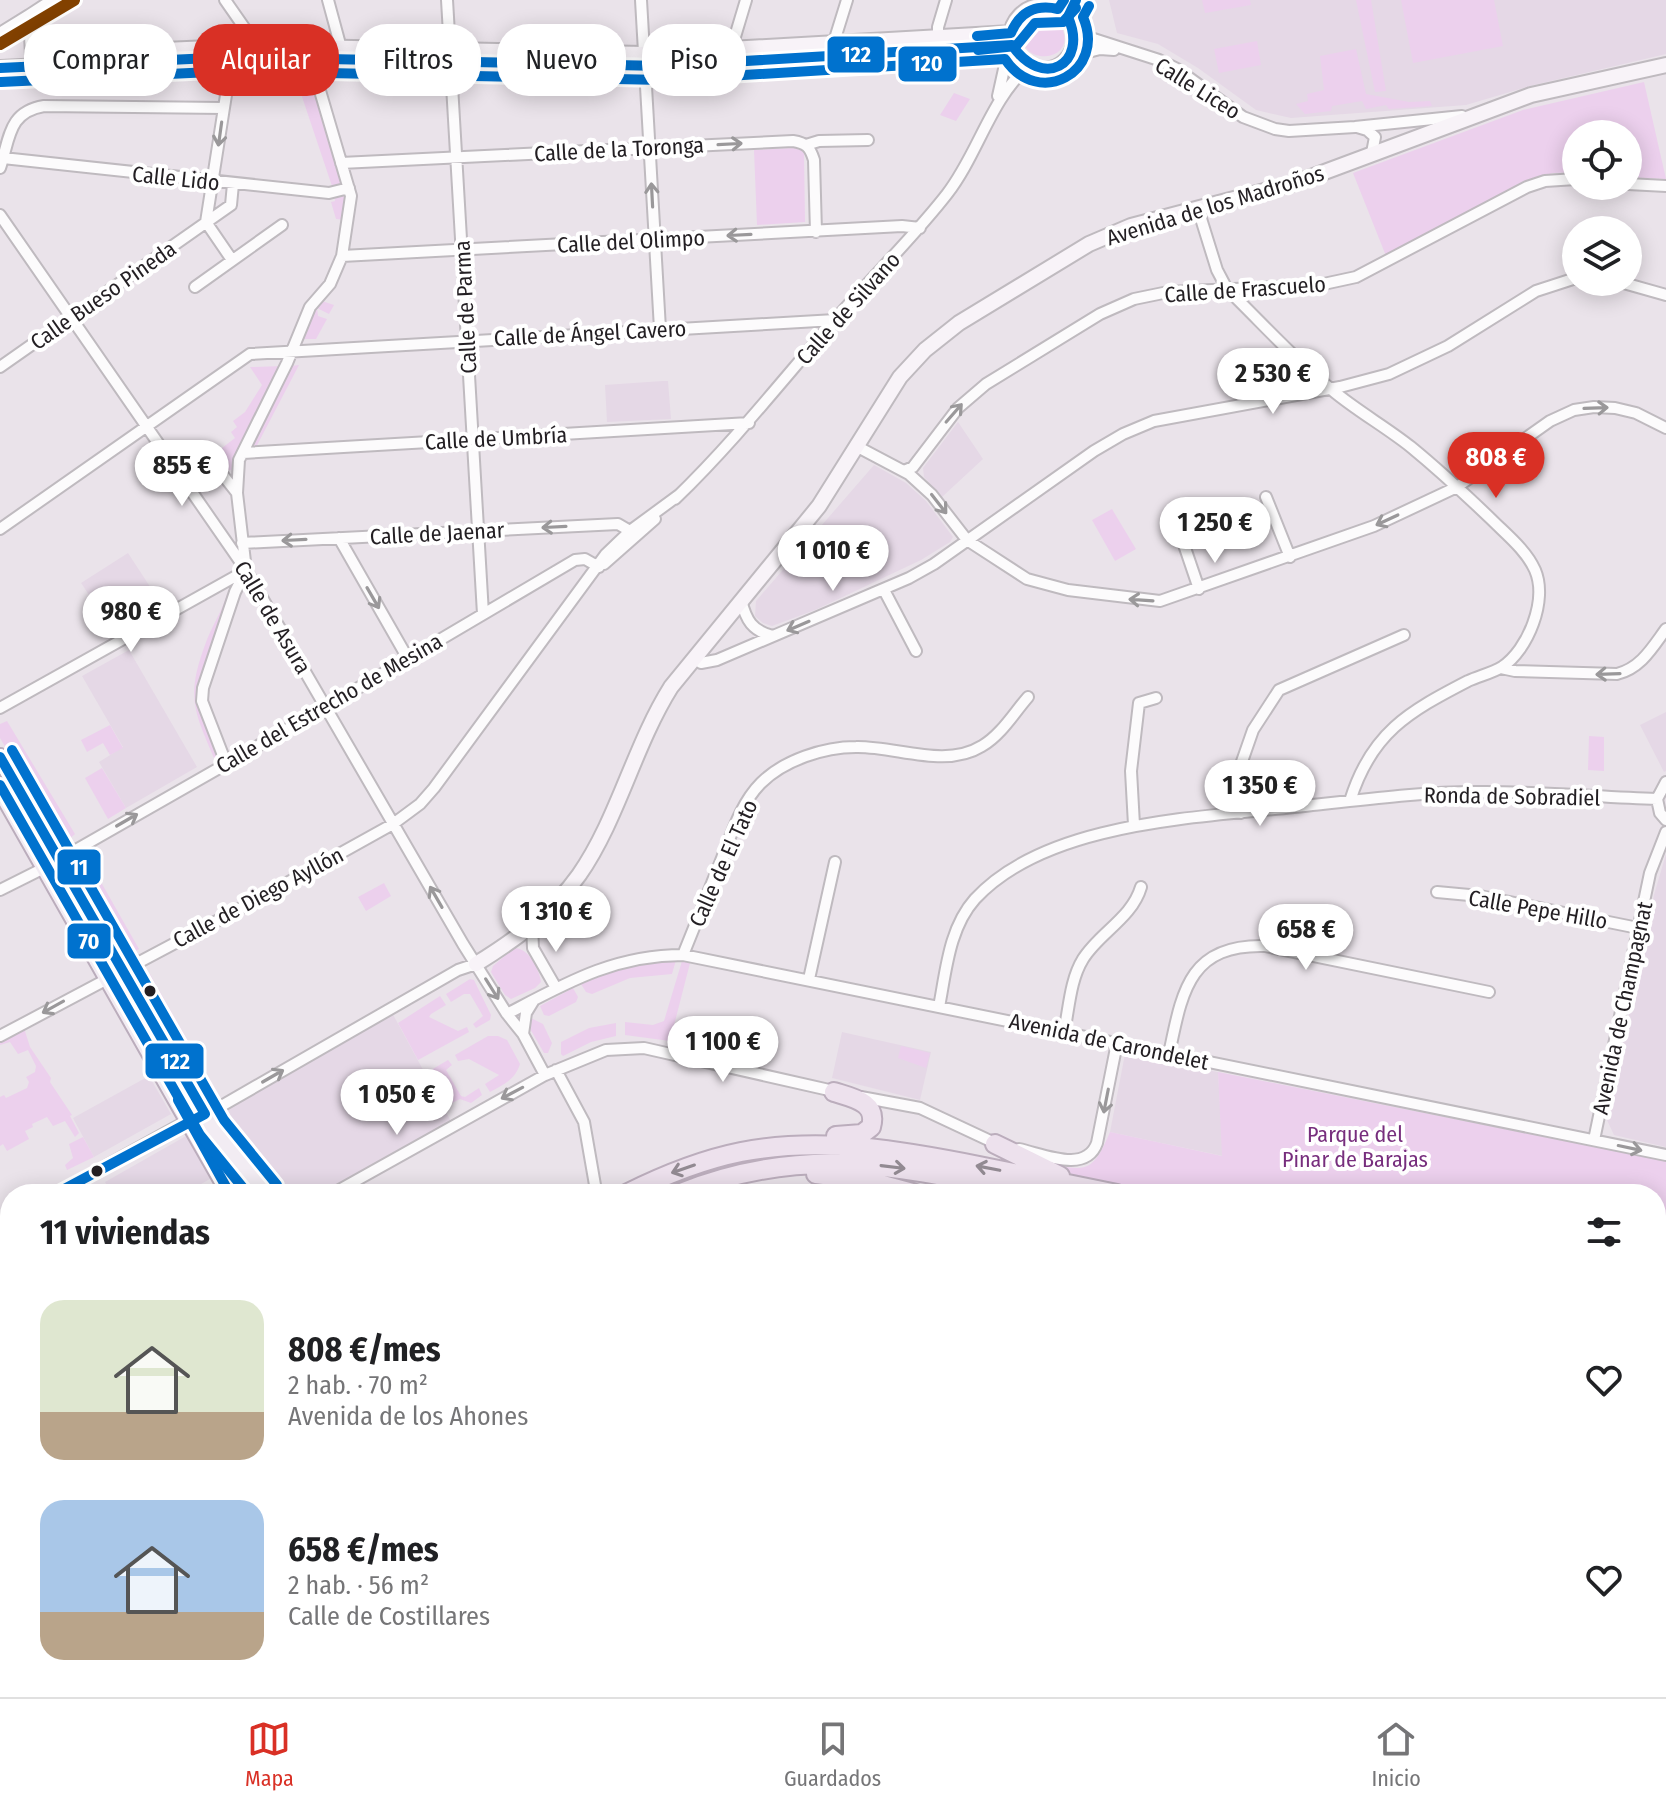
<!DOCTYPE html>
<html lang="es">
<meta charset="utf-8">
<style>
:root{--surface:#fff;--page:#f2f2f2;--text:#202124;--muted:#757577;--line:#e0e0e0;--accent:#d93025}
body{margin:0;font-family:"Fira Sans Condensed",sans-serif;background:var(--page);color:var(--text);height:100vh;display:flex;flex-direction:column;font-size:30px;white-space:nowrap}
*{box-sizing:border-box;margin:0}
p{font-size:26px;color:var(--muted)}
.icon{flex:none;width:44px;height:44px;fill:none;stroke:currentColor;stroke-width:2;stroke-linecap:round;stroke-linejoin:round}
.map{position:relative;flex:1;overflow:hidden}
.drawer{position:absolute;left:0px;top:1184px;width:1666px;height:514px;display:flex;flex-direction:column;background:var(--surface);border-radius:32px 32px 0 0;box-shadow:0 4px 20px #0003}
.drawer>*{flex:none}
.guide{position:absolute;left:24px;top:24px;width:800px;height:72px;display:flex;gap:16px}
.controls{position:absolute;left:1562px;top:120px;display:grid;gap:16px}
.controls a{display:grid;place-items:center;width:80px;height:80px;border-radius:50%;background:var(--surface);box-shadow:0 4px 20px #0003;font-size:40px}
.price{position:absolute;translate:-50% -68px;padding:0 18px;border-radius:28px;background:#fff;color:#222;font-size:26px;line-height:52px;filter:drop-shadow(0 2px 4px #0008)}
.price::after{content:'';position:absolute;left:50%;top:48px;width:24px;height:18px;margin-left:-12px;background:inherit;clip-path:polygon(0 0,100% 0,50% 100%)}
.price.on{background:var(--accent);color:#fff}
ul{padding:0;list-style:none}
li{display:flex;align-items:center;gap:24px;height:200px;padding:0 40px}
li span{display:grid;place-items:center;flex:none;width:224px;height:160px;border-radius:24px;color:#555}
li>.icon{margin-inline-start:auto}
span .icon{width:96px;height:96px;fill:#fffc;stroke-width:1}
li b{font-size:34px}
h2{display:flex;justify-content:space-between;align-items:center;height:96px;padding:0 40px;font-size:34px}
.chip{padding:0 28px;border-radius:32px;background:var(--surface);box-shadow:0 4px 20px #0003;font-size:28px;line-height:72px}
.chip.on{background:var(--accent);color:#fff}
.tabs{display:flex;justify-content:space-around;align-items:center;height:112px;border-top:2px solid var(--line);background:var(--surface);font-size:22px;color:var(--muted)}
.tabs a{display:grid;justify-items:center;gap:4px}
.tabs .on{color:var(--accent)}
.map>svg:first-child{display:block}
.built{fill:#e5d8e6}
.green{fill:#ecd0ed}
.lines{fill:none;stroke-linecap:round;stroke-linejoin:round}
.street-casing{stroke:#bfbabf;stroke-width:14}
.secondary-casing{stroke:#bfbabf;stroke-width:18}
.primary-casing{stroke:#bbadbc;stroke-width:20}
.highway-casing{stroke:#bbadbc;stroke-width:22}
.street{stroke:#fcfbfc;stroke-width:10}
.secondary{stroke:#f8f3f8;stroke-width:14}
.primary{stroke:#f2ecf3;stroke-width:16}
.highway{stroke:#ede1ed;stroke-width:18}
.bus-1-casing{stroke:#fff;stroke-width:16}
.bus-2-casing{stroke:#fff;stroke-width:16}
.bus-3-casing{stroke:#fff;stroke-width:16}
.bus-4-casing{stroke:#fff;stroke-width:16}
.bus-1{stroke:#0072ce;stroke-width:10}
.bus-2{stroke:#0072ce;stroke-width:10}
.bus-3{stroke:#0072ce;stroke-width:10}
.bus-4{stroke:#0072ce;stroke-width:10}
.metro-1-casing{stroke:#fff;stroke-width:18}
.metro-1{stroke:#824100;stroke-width:12}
.oneway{stroke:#9a989a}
.oneway2{stroke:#928a92}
.bus-dot{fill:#231f23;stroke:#fff;stroke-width:3}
.labels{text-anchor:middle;stroke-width:8;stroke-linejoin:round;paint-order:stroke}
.street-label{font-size:22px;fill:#231f23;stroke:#fff}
.park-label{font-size:22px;fill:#772e7d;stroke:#fff}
.line-badge{stroke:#fff;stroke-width:3}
.badge-label{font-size:22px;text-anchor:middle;font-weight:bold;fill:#fff}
</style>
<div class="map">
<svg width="1666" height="1697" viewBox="0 0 1666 1697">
<rect width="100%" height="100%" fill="#eae3ea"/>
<!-- built -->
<path class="built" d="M1109,0H1666V54L1534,85L1466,105L1291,118L1256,110L1198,68L1158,44L1117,33Z
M663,381H668L671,419L607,422L605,385Z
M958,422L983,459L942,497L924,477L923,468Z
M874,465L906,483L926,501L953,537L950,542L921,560L815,610L772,626L763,623L755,616L756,601Z
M128,553L160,602L112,629L81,583Z
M129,650L197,767L126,808L99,762L123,747L82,676Z
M1666,712V771L1664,772L1640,725Z
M1666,854V1147L1614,1135L1607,1120L1654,895Z
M390,1009L453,1125L332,1194H266L232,1154L211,1112Z
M842,1032L931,1052L920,1100L832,1078Z
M1125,1054L1218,1072L1223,1156L1110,1132Z
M149,1076L171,1114L94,1157L73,1118Z
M186,1136L210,1179L183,1194H112L105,1182Z
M1656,1364L1666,1366V1523L1656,1521Z
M0,1426L10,1443V1521L0,1527Z
M1656,1580L1666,1591V1628L1656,1639Z
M1174,1688H1612L1604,1697H1172L1169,1695Z"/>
<!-- green -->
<path class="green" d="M1202,0H1250L1251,5L1205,13Z
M1356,0H1371L1386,91L1375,92Z
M1401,0H1494L1503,46L1413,63Z
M47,13L56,43L37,44L36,18Z
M1042,17L1060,24C1082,63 1016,68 1024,32C1027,23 1034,19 1042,17Z
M1257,41L1261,65L1219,73L1214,49Z
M1356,49L1366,94L1409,102L1430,101L1432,106L1389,109L1386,105L1366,109L1362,101L1332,106L1331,111L1305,114L1296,104L1308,101L1307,94L1324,90L1320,56Z
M293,70H309L347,190L346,220L336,219L331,202L335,201L334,192Z
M1644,82L1666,179L1628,177V134H1576V172L1553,173L1524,181L1386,256L1353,173L1523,110Z
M954,93L970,99L956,121L940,115Z
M794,148L801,149L804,154L805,222L757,225L754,150Z
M322,301L334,305L329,314L317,308L318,316L327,319L316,339H302L312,311Z
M299,365L254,451H247L291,366Z
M283,366L235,470H226L220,459L226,455L222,448L235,438L231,432L237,427L233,421L245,412L262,385L250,367Z
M1112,509L1136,549L1115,561L1092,520Z
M227,594L232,595L200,682L220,755L214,758C194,711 186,696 205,645C211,627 222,612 227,594Z
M7,721L75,834L66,842L60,840L0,738V724Z
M110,725L123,748L110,755L103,743L87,752L81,740Z
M1589,736L1604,737V771L1588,770Z
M102,768L126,808L108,819L85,778Z
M85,854L139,949L128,955L122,953L72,863Z
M384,883L391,896L366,911L358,897Z
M514,948C529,948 539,969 541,982L535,988L511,999L505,995L491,972L493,966Z
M676,960L672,974L630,978L592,994L586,992L581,984L627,966Z
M682,961L690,963L670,1041L625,1035V1022L653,1025L664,1021Z
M150,974L217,1092L207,1098L204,1097L150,1001L155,996L147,989L145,990L141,982Z
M470,979L474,980L491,1015L490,1020L476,1028L473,1024L483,1016L470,994H464L451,1002L446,994Z
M573,988L578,997L576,1002L549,1016L544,1015L540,1006Z
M440,996L446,1005L431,1014L429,1017L458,1031L467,1027L469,1032L418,1060L398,1023Z
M531,1018L543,1024L552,1043L548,1053H544L529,1027Z
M616,1023V1036L591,1042L563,1056L561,1054V1042L589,1028Z
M24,1028L30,1047L51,1078L50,1082L72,1115L70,1116L79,1133L75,1137L65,1121L53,1126L47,1117L32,1124L33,1127L25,1131L29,1139L7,1151L3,1144L0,1146V1097L4,1095L6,1098L27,1088L29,1082L26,1077L35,1072L36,1066L28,1050L18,1054L10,1042L0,1045V1041Z
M488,1036H498L507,1040L520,1064C515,1080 504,1084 490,1092L485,1084L499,1075L469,1059L458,1061L455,1055Z
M901,1046L930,1053L926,1068L898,1058Z
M448,1060L452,1065L446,1070L461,1096L465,1097L479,1088L482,1095L471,1103L460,1099L444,1107L426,1073Z
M1218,1072L1666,1161V1299L1656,1297V1194H1163L1071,1174L1040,1162C1085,1170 1091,1177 1110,1132L1222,1156Z
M83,1137L94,1157L67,1170L65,1165L73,1158L69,1144Z
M1448,1688H1502L1515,1697H1461Z"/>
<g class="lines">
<!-- street casing -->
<g class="street-casing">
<path id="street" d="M225,0L257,46
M328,0L341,48
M447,0L483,614
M641,0L660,329
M0,33L29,15
M1075,33L1159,60L1177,69L1243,117L1275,129L1289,131L1355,127L1462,116
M938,38V27L946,0
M833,45L847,0
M731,50L746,0
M31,56L29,15L52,0
M1069,57L1100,49L1114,50
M998,96L1006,60L1013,48
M1357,127L1367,130L1375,137L1372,153
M806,145L819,141L868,140
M3,158L329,193L349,188
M341,163L793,141C806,143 810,147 814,160L816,232
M0,168C10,138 8,112 44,106L224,108
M1628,184L1666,186
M1198,209L1217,270L1227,289C1262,323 1295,360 1332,390C1357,411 1386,427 1411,447C1439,470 1466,495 1492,520C1507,535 1526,550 1535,570C1548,600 1528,650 1502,667C1492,673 1479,676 1468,681C1408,712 1371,733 1350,801
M0,215L246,570L463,944L507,1014L523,1034L526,1013L534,1000
M342,256L902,226L920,228
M232,260L206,222L232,57
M1620,282L1666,295
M195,287L282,225
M0,367L231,205L233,184
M856,446L909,474L932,495L967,540L1027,579L1068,590L1160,601L1374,526L1457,487L1550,421L1574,410L1594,407L1615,408L1636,413L1666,428
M243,453L749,423
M904,471L913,467L958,408L986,384L1100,314L1134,299L1168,292L1319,285L1356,277L1527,187L1545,181L1576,179
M222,474L237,493
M1266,497L1290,557
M675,499C732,444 781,382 833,322C871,278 912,239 947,194C978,154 990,100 1028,66
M0,529L250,354L835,320
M1179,530L1199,589
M339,538L407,657
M242,543L618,524L630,531
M604,564L655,519
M884,590L916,651
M741,600C746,620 752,631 773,636
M693,658L701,663L717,660L909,578L934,564L1094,451L1123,434L1154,421L1340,387L1389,374L1448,346L1536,291L1576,278
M1501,668L1515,671L1617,674C1641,668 1652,648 1666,629
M0,708L245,571
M226,763L202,701L203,688L235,592L246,570L237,493L239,460L287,363L310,307L330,284L342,256L351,196L313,67L314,38
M1666,782L1657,799L1660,813L1666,820
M1241,813L1238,773L1253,730L1279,690L1404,635
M1134,825L1131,771L1139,703L1156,698
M60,859L326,707L575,560L585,559L599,567
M0,890L44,868
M1437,892L1480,896L1638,928
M532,925L533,948L556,988
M683,955C696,923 709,890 722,858C732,833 741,803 761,783C784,760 824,747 856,747C896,746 945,769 982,746C1001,735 1014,713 1028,697
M809,979L835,862
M939,1007C946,971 949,928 975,899C1046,822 1196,818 1294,807C1354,801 1415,792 1475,792C1535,791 1596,797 1657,799
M507,1014C566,983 614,955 683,955L1666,1155
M1064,1032C1069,1009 1070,980 1083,959C1099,933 1132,918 1141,887
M523,1034L545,1075
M0,1036L260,898L393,824L420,804L434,788L606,554L630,531L679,495
M1169,1054C1182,993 1188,944 1265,946L1489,992
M556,1070L584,1122L595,1185L594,1191L589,1194
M861,1097L920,1108L999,1145
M1594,1140L1650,873L1666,832
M1019,1149C1043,1154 1086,1174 1097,1143L1117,1043
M55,1194L189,1120L211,1112L458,970L476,964
M332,1194L545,1075L606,1050L644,1048L838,1092
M0,1224L10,1218
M1656,1350L1666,1352
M0,1579L10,1573
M1656,1649L1666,1638
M182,1688L188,1697
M994,1688L1009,1697
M1134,1688L1148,1697
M340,1697L352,1688
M574,1697L582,1688
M644,1697L651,1688
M795,1697L801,1688
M916,1697L921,1688
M1073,1697L1078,1688
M1618,1697L1621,1688"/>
</g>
<!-- secondary casing -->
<g class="secondary-casing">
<path id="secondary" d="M1011 38a32 32 0 1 1 64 0a32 32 0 1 1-64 0Z
M1068,17L1076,0
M48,55L257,46L644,54L1011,33
M0,68L232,57L662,66L1012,45
M476,964C515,940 552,913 579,875C618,819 634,746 671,687L819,506L900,377L925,350L959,323L1089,244L1131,226L1295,183L1531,95L1666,65
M1656,1533L1666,1535"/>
</g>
<!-- primary casing -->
<g class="primary-casing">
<path id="primary" d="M0,757L212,1128L266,1194
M0,789L230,1194
M587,1688L598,1697
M607,1688L618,1697"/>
</g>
<!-- highway casing -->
<g class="highway-casing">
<path id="highway" d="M834,1092C853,1098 878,1102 871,1127L862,1134L836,1136
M995,1144L1060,1176
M816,1174L864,1180L916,1194
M626,1194C662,1176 701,1160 741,1152C823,1136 904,1151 984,1167C1028,1176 1073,1185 1117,1194
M678,1194C807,1142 902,1167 1032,1194
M1656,1309L1666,1311
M1656,1324L1666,1326
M0,1387L3,1380
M0,1402L10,1424
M0,1532L10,1527
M0,1561L10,1556"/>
</g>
<!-- street -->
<use href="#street" class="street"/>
<!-- secondary -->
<use href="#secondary" class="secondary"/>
<!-- primary -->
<use href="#primary" class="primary"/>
<!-- highway -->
<use href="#highway" class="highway"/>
<!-- bus-1 casing -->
<g class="bus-1-casing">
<path id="bus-1" d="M977,36L1011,33C1020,12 1035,4 1058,9L1064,0
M0,68L232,57L662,66L1012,45C1042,90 1089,65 1068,17L1076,0
M0,757L205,1114L55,1194
M178,1100L230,1194"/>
</g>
<!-- bus-2 casing -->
<g class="bus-2-casing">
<path id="bus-2" d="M978,50L1016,46L1035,23L1063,22L1076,8
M1,82L232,71L663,80L1005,59C1038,109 1107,72 1083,17L1089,6"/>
</g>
<!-- bus-3 casing -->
<g class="bus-3-casing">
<path id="bus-3" d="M0,785L200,1135L248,1194"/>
</g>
<!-- bus-4 casing -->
<g class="bus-4-casing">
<path id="bus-4" d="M12,750L224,1120L277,1185"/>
</g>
<!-- bus-1 -->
<use href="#bus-1" class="bus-1"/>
<!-- bus-2 -->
<use href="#bus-2" class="bus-2"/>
<!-- bus-3 -->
<use href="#bus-3" class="bus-3"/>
<!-- bus-4 -->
<use href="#bus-4" class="bus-4"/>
<!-- metro-1 casing -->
<g class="metro-1-casing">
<path id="metro-1" d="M0,44L74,0"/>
</g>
<!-- metro-1 -->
<use href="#metro-1" class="metro-1"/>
</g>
<!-- one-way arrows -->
<defs><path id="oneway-shaft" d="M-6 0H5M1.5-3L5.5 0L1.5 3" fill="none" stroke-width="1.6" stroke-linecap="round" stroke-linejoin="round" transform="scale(2)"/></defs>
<g class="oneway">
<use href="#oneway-shaft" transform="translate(220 134) rotate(98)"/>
<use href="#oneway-shaft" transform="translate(730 144) rotate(-3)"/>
<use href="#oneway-shaft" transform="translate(652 195) rotate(-93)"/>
<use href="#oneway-shaft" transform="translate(739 235) rotate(177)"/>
<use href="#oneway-shaft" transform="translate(1596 408) rotate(-2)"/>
<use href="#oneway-shaft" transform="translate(954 413) rotate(-49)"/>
<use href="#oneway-shaft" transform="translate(939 504) rotate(52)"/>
<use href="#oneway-shaft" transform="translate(1387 520) rotate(155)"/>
<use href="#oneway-shaft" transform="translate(554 527) rotate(177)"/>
<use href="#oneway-shaft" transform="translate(294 540) rotate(177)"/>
<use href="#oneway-shaft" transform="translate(373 598) rotate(60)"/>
<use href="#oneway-shaft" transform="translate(1141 600) rotate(-176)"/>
<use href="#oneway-shaft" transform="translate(798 626) rotate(157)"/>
<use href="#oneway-shaft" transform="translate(1608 674) rotate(178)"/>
<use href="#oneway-shaft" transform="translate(127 820) rotate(-30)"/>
<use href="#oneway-shaft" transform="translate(436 897) rotate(-120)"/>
<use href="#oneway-shaft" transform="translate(492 989) rotate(58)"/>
<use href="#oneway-shaft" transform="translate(53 1007) rotate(151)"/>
<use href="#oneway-shaft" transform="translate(273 1076) rotate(-30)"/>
<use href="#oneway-shaft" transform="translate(512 1093) rotate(152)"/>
<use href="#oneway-shaft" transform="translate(1106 1101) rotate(101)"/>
<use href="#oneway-shaft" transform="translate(1630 1148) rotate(12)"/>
</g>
<g class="oneway2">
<use href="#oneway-shaft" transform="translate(893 1167) rotate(7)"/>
<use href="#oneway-shaft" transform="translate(988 1168) rotate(-169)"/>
<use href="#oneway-shaft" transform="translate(683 1169) rotate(161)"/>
</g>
<!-- markers -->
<g class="bus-dot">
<circle cx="150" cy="991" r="7"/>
<circle cx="97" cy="1171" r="7"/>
</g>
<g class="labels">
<!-- street labels -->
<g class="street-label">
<text transform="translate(1198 88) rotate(32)" y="8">Calle Liceo</text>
<text transform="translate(619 149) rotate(-3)" y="8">Calle de la Toronga</text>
<text transform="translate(176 178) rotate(6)" y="8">Calle Lido</text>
<text transform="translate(1215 205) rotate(-17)" y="8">Avenida de los Madroños</text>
<text transform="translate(631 241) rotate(-3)" y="8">Calle del Olimpo</text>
<text transform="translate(1245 289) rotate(-4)" y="8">Calle de Frascuelo</text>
<text transform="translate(103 295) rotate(-35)" y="8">Calle Bueso Pineda</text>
<text transform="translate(465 307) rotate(-93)" y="8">Calle de Parma</text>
<text transform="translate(848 308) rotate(-48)" y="8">Calle de Silvano</text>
<text transform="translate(590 333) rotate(-3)" y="8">Calle de Ángel Cavero</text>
<text transform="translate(496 438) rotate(-3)" y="8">Calle de Umbría</text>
<text transform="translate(437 533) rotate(-3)" y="8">Calle de Jaenar</text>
<text transform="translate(273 617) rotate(59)" y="8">Calle de Asura</text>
<text transform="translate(329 703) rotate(-30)" y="8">Calle del Estrecho de Mesina</text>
<text transform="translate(1512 796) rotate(1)" y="8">Ronda de Sobradiel</text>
<text transform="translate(723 863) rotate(-66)" y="8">Calle de El Tato</text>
<text transform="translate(258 897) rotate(-28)" y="8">Calle de Diego Ayllón</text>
<text transform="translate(1538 909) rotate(10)" y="8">Calle Pepe Hillo</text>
<text transform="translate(1622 1008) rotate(-78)" y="8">Avenida de Champagnat</text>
<text transform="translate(1109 1041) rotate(12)" y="8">Avenida de Carondelet</text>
</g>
<!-- park labels -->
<g class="park-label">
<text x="1355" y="1142">Parque del<tspan x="1355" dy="25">Pinar de Barajas</tspan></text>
</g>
</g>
<g class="line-badge">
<rect x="826" y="35" width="60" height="39" rx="8" fill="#0072ce"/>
<rect x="897" y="45" width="61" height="38" rx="8" fill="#0072ce"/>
<rect x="56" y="848" width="46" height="38" rx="8" fill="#0072ce"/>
<rect x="66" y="922" width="46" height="38" rx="8" fill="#0072ce"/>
<rect x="144" y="1042" width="61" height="38" rx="8" fill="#0072ce"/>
</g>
<g class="badge-label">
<text x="856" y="62">122</text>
<text x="927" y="71">120</text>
<text x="79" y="875">11</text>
<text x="89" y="949">70</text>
<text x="175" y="1069">122</text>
</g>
</svg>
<div class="controls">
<a><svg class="icon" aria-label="locate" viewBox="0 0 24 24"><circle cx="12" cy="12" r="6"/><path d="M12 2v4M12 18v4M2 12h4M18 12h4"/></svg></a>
<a><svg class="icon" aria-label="layers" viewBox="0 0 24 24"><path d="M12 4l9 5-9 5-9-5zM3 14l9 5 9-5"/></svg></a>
</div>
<b class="price" style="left:1273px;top:416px">2 530 €</b>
<b class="price on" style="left:1496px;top:500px">808 €</b>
<b class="price" style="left:182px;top:508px">855 €</b>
<b class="price" style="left:1215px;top:565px">1 250 €</b>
<b class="price" style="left:833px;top:593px">1 010 €</b>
<b class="price" style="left:131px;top:654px">980 €</b>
<b class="price" style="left:1260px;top:828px">1 350 €</b>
<b class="price" style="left:556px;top:954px">1 310 €</b>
<b class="price" style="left:1306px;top:972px">658 €</b>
<b class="price" style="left:723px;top:1084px">1 100 €</b>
<b class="price" style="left:397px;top:1137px">1 050 €</b>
<div class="guide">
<a class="chip">Comprar</a>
<a class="chip on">Alquilar</a>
<a class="chip">Filtros</a>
<a class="chip">Nuevo</a>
<a class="chip">Piso</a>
</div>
<section class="drawer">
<h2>11 viviendas<svg class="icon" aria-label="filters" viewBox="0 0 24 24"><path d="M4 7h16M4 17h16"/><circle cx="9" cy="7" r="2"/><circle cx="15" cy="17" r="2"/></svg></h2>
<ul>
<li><span style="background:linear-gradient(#dfe7d0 70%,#b9a48a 0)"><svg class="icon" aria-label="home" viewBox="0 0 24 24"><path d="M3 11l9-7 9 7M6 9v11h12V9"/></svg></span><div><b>808 €/mes</b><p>2 hab. · 70 m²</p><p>Avenida de los Ahones</p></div><svg class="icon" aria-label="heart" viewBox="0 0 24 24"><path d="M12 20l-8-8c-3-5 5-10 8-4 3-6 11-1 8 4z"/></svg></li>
<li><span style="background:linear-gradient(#a9c7e8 70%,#b9a48a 0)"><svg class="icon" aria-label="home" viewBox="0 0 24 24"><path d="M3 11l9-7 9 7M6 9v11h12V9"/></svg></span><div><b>658 €/mes</b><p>2 hab. · 56 m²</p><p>Calle de Costillares</p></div><svg class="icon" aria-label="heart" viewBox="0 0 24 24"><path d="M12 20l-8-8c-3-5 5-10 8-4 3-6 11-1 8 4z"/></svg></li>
</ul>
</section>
</div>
<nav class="tabs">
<a class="on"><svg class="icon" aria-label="map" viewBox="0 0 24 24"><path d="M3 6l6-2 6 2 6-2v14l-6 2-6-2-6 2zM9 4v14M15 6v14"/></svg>Mapa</a>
<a><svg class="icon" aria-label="saved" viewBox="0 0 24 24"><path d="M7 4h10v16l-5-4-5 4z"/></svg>Guardados</a>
<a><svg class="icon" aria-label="home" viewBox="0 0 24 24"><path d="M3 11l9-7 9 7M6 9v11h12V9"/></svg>Inicio</a>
</nav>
